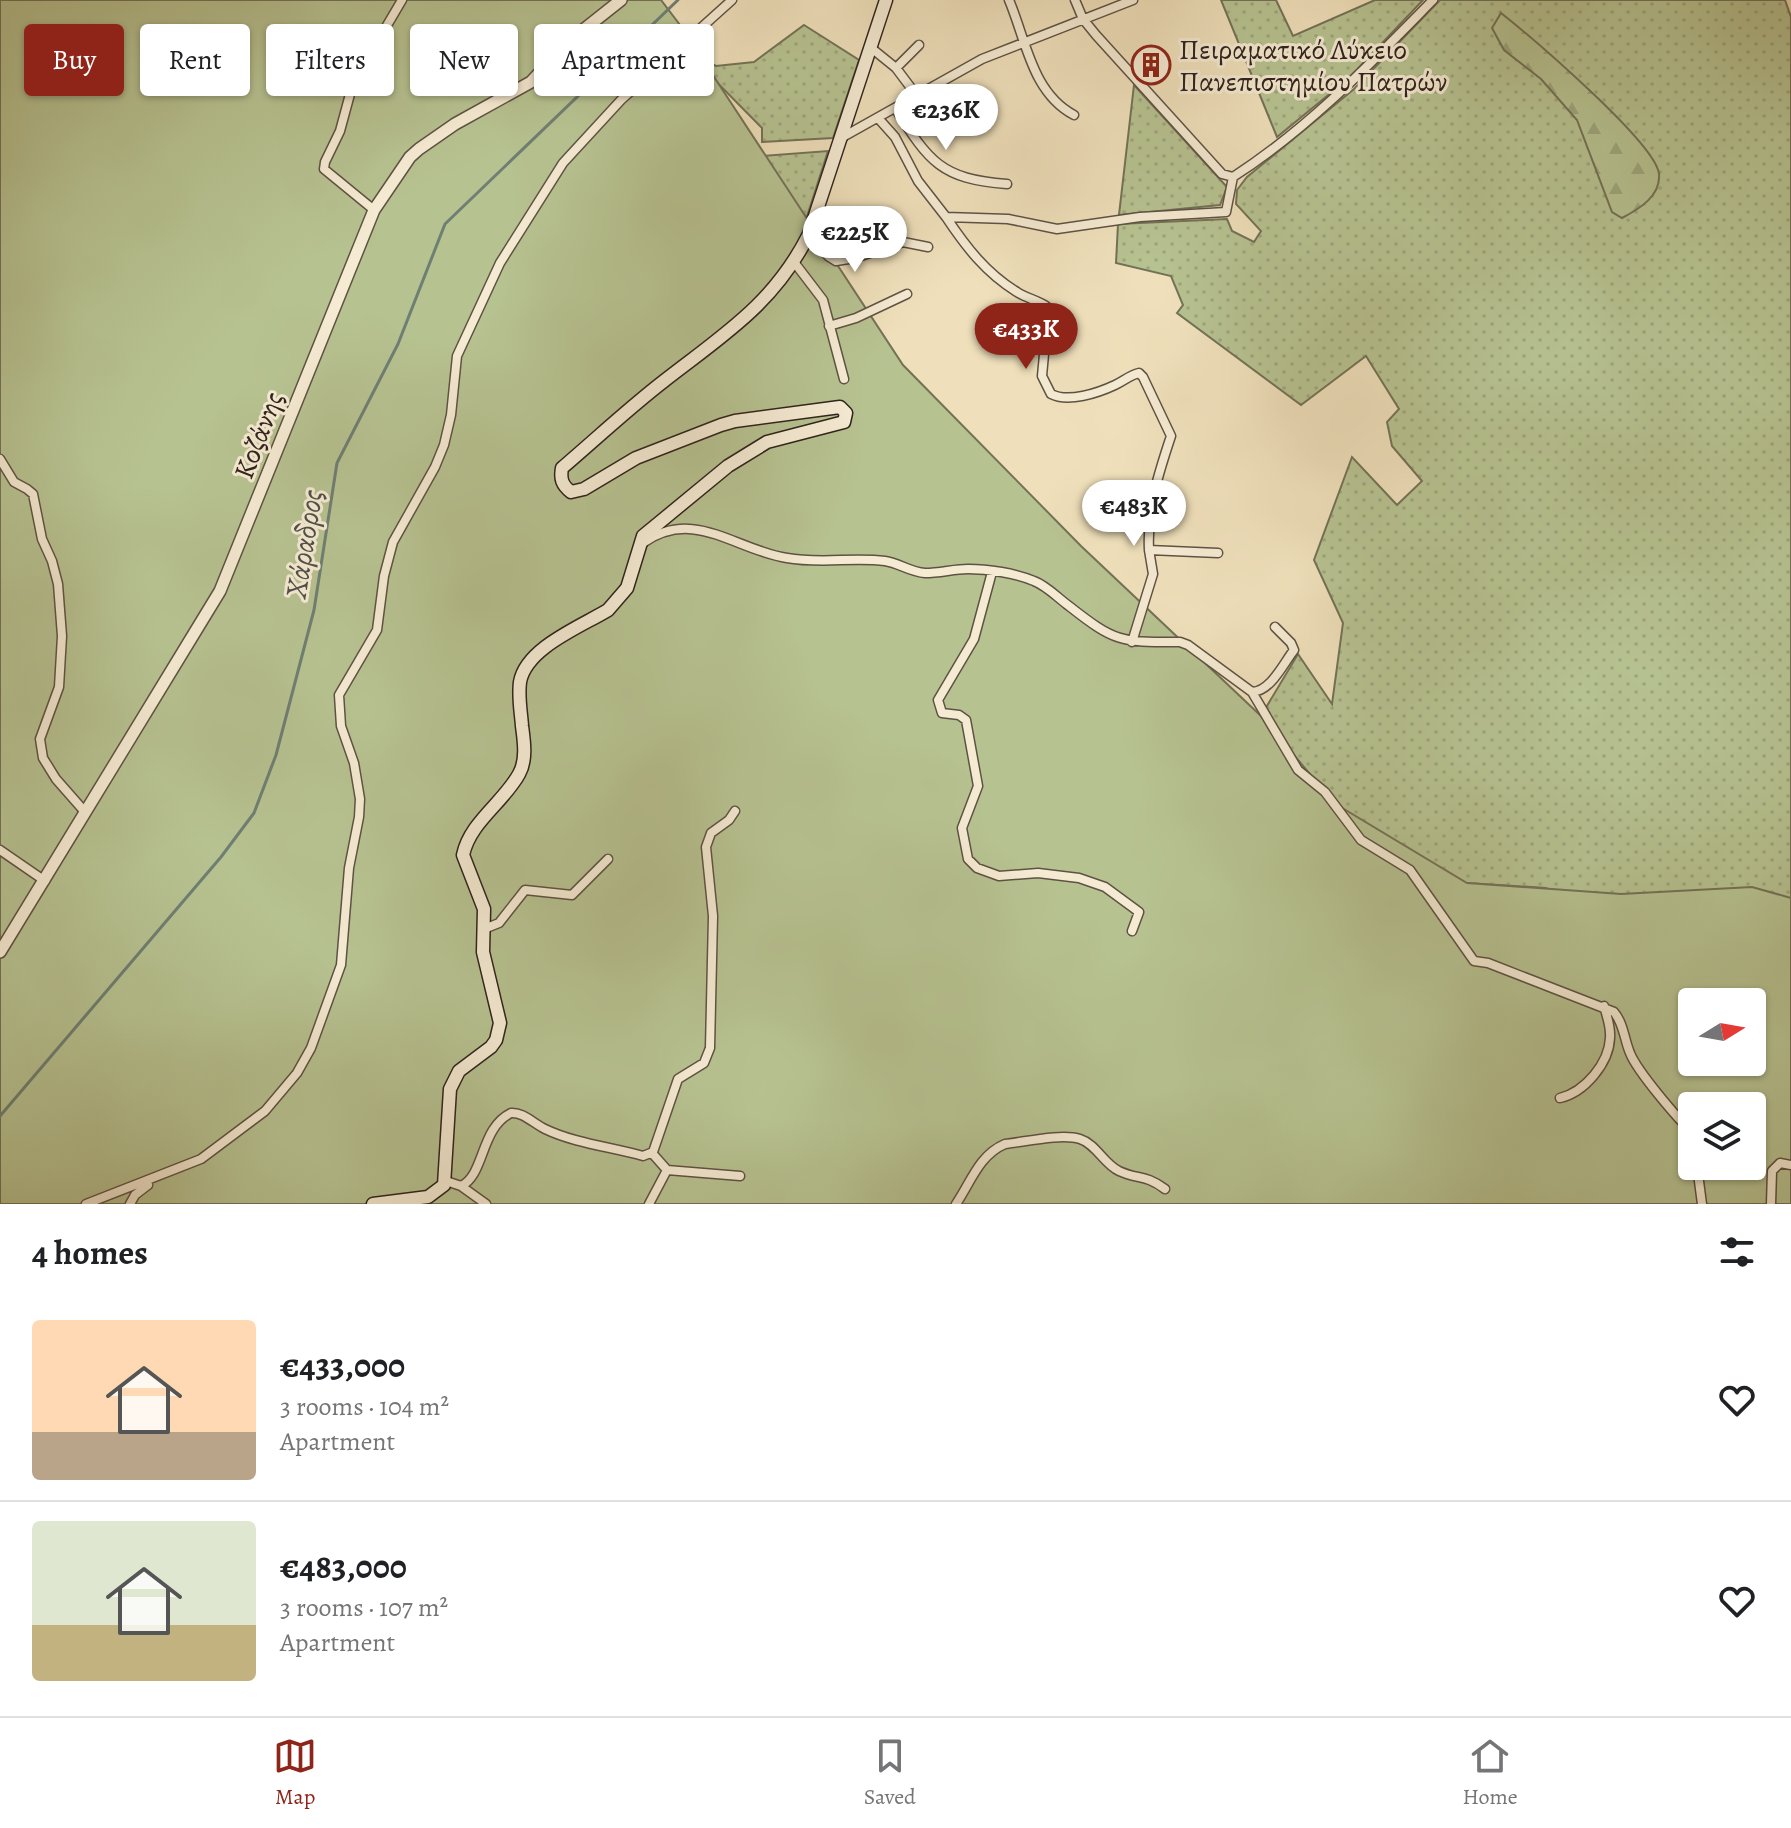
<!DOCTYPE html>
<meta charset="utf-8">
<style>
:root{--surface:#fff;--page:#f2f2f2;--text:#202124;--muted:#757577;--line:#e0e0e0;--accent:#8f2418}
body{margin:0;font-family:Alegreya,serif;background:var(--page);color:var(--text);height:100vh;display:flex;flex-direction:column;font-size:30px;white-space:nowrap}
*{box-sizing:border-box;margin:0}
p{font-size:26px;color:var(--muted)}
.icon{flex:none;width:44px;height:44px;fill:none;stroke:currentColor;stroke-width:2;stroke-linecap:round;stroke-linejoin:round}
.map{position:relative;height:1204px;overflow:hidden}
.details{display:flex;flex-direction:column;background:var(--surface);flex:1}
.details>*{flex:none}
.banner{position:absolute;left:24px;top:24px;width:800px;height:72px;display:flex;gap:16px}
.needle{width:52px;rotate:79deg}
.buttons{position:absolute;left:1678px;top:988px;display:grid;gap:16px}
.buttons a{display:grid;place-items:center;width:88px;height:88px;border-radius:8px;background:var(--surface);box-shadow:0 2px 6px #0004;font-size:40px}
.price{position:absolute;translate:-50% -68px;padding:0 18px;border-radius:28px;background:#fff;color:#222;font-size:26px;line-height:52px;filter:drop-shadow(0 2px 4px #0008)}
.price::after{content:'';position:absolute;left:50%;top:48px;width:24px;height:18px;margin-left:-12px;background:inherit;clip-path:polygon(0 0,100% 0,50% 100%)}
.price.active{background:var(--accent);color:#fff}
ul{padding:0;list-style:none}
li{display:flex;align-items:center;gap:24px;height:200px;padding:0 32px}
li+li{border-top:2px solid var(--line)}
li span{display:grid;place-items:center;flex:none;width:224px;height:160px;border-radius:8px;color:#555}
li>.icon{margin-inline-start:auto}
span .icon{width:96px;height:96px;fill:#fffc;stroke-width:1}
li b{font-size:34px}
h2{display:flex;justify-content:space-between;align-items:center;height:96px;padding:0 32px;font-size:34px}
.tag{padding:0 28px;border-radius:8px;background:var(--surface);box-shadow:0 2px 6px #0004;font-size:28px;line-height:72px}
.tag.active{background:var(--accent);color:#fff}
.menu{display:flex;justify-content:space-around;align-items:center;height:112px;border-top:2px solid var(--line);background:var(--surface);font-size:22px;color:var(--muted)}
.menu a{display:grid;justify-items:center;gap:4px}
.menu .active{color:var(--accent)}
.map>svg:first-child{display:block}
.grass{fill:url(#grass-dots);stroke:#737257;stroke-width:2}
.forest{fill:url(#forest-firs);stroke:#737257;stroke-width:2}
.park{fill:#b7c291;stroke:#737257;stroke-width:2;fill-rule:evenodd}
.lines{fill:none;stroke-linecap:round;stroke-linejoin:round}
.stream{stroke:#6f7f73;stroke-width:3}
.minor-casing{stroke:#5f5244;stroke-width:11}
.tertiary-casing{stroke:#5f5244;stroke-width:14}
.secondary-casing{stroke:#2f221d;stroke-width:15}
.minor{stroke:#f5ebd3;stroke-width:8}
.tertiary{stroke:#f5ebd3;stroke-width:11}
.secondary{stroke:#f5ebd3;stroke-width:12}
.labels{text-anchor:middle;stroke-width:6;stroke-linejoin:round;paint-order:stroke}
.poi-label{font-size:28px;fill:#2f221d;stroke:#f5ebd3;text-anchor:start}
.street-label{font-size:28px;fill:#2f221d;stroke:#f5ebd3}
.water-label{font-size:30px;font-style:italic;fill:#4f5048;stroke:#f5ebd3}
</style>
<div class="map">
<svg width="1791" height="1204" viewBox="0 0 1791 1204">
<defs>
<pattern id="grass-dots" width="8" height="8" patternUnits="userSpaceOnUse" patternTransform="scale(2)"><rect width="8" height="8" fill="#b7c291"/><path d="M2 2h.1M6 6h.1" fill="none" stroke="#9ea67d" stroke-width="1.8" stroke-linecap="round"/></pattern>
<pattern id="forest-firs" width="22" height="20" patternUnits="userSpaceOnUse" patternTransform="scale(2)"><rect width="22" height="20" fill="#b7c291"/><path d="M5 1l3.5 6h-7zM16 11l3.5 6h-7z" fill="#9ea67d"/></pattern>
</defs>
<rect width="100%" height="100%" fill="#efe0bb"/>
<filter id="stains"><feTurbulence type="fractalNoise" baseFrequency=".0025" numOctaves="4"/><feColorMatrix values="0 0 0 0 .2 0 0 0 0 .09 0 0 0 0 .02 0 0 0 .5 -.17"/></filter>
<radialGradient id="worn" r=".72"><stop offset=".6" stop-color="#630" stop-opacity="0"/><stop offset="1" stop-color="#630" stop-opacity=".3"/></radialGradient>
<!-- grass -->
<path class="grass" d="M1221,0H1276L1293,36L1375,0H1423L1349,78L1277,137Z
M1440,0H1785L1791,17V1017L1752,1002L1546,888L1467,883L359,1105L1334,803L1261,716L1298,654L1332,704L1343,623L1314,560L1352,457L1397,505L1422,481L1392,446L1387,422L1399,409L1366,356L1301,405L1177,313L1183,305L1171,276L1116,263L1118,224L1227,219L1232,231L1254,242L1261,231L1236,204L1237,190L1247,177L1354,89Z
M804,25L859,60L833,138L762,142V128L686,51L716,66L754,62Z
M1134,85L1227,187L1220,205L1119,215Z
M828,151L803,229L747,157Z"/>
<!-- forest -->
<path class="forest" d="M1501,13C1530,36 1656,143 1659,174C1661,196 1639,209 1622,218L1612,212L1577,120L1541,79L1504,50L1492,28Z"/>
<!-- park -->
<path class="park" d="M0,0H661L680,25L903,365L1081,546L1261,716L1334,803L1467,883L1621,894L1752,887L1791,898V1204H0ZM1692,1002H1752V1062H1692ZM1692,1106H1752V1166H1692Z"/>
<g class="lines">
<!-- stream -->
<path class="stream" d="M0,1116L221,857L254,813L276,755L314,610L337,463L398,344L445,224L678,0"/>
<!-- minor casing -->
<g class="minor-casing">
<path id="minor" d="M1009,0C1026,40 1032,93 1074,115
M1075,0L1083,19L1096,35L1222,174L1233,177
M870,47L896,68
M917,96L896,68L919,45
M895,108C929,161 940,179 1007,184
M878,118L895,137L918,181L946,217L1008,219L1057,229L1140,217L1226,212L1233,177C1309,128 1370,64 1433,0
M841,138L982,59L1133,0
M374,210L324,169L325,162L340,131L353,83L402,0
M946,217C966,247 986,273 1017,292C1026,298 1037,300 1046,306L1048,311L1042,376L1051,394C1068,403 1098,393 1115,385C1124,381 1130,375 1139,373L1143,377L1171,436C1158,475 1147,509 1149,550
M809,234L828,256L836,261L855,258L903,242L928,247
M794,262L823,300L844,379
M829,326L856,318L907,294
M0,459L14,482L27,489L33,494L42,539L52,561L58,584L62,636L59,687L40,739L43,758L56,779L85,812
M643,543C694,507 735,550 787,558C820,564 853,557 885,561C899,563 910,572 925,573C940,573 954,569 968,569C988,569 1015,573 1034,581C1047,586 1058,598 1069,606C1116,643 1121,642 1180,642L1188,645L1252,692L1298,770L1325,792L1361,840L1410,870L1474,961L1488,963L1614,1012C1624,1024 1624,1039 1630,1053C1637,1071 1677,1118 1692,1132
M992,572L974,639L938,700L942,713L959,715L966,720L978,786L962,828L968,859L977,868L999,876L1038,873L1079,878L1105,887L1139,912L1132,931
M1132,642L1153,574L1149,550L1218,553
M1252,692C1271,691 1283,664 1294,650L1291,643L1275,627
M0,850L45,881
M484,929L499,923L525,890L572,895L608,859
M1560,1098C1585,1092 1609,1063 1610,1038C1611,1027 1607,1017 1604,1006
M652,1153L667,1170L740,1176
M1697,1166L1702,1204
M446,1181L461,1186L486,1204
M461,1186C485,1175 480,1128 511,1113C523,1112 533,1123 545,1129C574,1143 611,1147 643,1156L653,1152L678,1079L704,1063L710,1048L713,916L706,847L711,833L729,820L735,811
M86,1204L201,1159L265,1111L297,1073L311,1048L341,965L349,868L359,817L360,799L354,763L341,726L339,695L377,630L384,576L393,542L435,467L444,445L451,415L457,356L500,263L563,163L621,100L732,0
M130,1204L135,1195L148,1185
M649,1204L667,1170
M956,1204C971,1182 979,1155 1005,1144C1024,1142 1062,1133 1080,1139C1096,1144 1104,1164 1119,1171C1138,1180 1145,1174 1165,1189
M1771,1204L1772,1171L1780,1163L1791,1165"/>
</g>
<!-- tertiary casing -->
<g class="tertiary-casing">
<path id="tertiary" d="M0,952L220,591L374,210L410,157L419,149L455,124L531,82L568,42L621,0"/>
</g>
<!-- secondary casing -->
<g class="secondary-casing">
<path id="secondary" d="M373,1204L428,1197L444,1185L450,1089L459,1071L491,1047L496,1040L500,1023L483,952L484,909L463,855C470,822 503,803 519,774C527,760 524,741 522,726C521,712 518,697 520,682C526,648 580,627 608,610L627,588L643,536L728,466L767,442L844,422L846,413L840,407L735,421L721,425L636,458L584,489L571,492C562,485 560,479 562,468C596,439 629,408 664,381C723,335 774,304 809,234L886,0"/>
</g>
<!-- minor -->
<use href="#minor" class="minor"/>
<!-- tertiary -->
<use href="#tertiary" class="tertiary"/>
<!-- secondary -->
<use href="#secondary" class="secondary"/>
</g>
<!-- icons -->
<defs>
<g id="building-ring" transform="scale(2)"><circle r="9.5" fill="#f5ebd3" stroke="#8f2418" stroke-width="1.5"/><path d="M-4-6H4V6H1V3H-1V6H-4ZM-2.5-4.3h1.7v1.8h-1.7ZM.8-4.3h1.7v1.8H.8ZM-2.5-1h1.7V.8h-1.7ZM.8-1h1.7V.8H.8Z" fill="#8f2418"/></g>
</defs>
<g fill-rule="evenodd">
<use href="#building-ring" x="1151" y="65"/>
</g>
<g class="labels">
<!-- poi labels -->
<g class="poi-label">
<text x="1179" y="59">Πειραματικό Λύκειο<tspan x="1179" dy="32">Πανεπιστημίου Πατρών</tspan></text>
</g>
<!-- street labels -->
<g class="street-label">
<text transform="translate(258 435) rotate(-69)" y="10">Κοζάνης</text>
</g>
<!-- water labels -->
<g class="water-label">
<text transform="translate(304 544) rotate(-81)" y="10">Χάραδρος</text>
</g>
</g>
<rect width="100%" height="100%" filter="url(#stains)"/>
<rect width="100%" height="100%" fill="url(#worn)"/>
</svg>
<div class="buttons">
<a><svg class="needle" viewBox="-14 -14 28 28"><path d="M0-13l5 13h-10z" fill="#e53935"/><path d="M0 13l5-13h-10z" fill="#757577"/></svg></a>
<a><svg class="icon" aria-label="layers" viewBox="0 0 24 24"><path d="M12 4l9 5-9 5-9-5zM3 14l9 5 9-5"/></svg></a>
</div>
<b class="price" style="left:946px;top:152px">€236K</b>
<b class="price" style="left:855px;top:274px">€225K</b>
<b class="price active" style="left:1026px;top:371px">€433K</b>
<b class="price" style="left:1134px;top:548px">€483K</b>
<div class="banner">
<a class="tag active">Buy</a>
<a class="tag">Rent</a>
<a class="tag">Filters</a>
<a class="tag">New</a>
<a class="tag">Apartment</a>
</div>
</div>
<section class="details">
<h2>4 homes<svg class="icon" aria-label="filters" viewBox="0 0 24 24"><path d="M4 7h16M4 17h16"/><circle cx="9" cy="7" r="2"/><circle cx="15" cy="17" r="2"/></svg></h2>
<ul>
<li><span style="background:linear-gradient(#ffd9b3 70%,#b9a48a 0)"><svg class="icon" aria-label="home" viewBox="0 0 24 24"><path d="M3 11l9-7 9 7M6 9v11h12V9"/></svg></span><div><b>€433,000</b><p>3 rooms · 104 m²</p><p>Apartment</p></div><svg class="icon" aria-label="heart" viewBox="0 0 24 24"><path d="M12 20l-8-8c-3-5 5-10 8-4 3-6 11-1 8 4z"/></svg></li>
<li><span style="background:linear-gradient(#dfe7d0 65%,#c2b280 0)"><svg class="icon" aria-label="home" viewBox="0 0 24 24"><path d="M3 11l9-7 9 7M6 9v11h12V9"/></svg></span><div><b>€483,000</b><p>3 rooms · 107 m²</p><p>Apartment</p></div><svg class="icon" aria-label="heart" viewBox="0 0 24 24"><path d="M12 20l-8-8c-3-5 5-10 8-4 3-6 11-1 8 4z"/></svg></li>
</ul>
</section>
<nav class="menu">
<a class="active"><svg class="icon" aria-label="map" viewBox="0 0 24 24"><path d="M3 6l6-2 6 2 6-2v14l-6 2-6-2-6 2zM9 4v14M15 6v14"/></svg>Map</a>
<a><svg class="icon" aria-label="saved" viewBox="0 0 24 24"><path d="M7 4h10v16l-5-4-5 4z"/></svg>Saved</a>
<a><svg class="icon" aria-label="home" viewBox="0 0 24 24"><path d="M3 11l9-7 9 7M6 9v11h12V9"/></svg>Home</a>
</nav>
